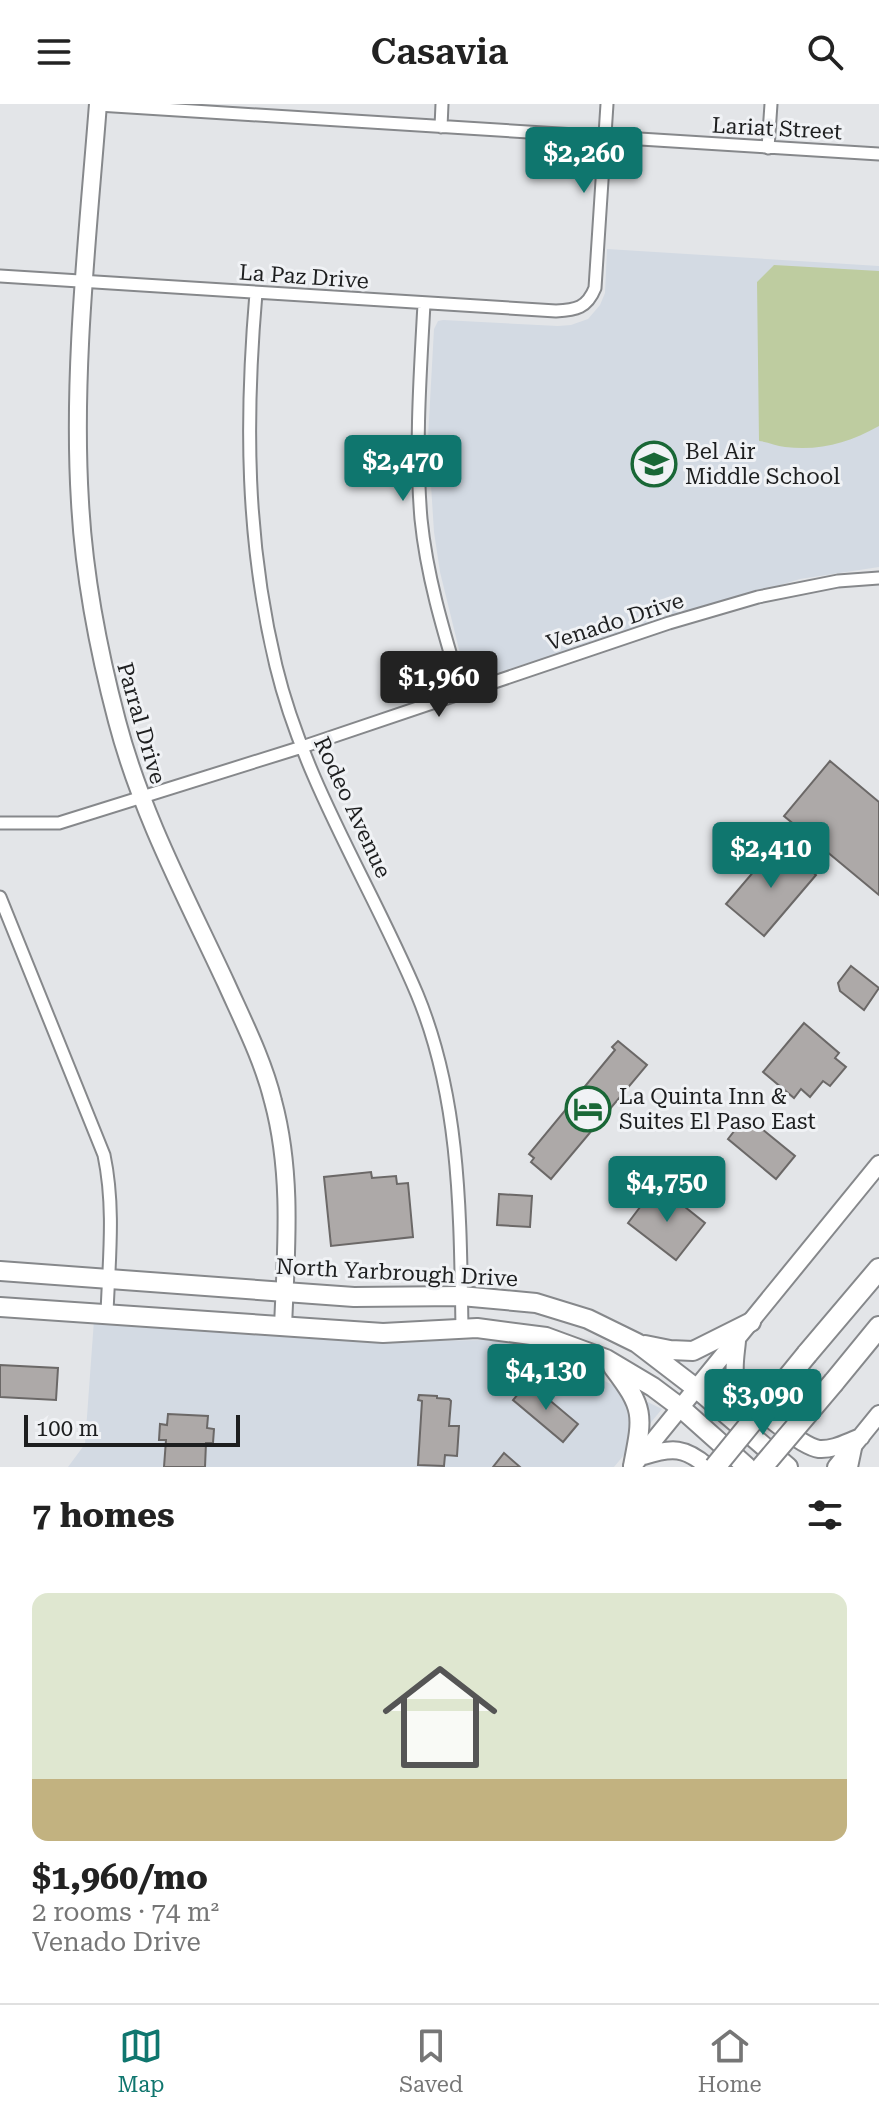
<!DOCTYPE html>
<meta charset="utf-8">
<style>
:root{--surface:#fff;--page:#f2f2f2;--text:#222;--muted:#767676;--line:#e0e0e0;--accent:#0f766e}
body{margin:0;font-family:"Roboto Serif",serif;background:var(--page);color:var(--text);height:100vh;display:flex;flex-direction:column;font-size:30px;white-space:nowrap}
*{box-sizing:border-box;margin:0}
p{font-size:26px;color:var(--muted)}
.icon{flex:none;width:44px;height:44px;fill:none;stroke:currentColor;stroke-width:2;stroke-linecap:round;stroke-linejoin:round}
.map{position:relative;height:1363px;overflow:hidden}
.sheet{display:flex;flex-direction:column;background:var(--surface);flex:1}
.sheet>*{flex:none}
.scale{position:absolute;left:24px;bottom:20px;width:216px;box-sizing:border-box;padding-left:8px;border:4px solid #1d1e1f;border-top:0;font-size:22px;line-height:28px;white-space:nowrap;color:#1d1e1f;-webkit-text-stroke:6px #f0f2f5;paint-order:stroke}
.price{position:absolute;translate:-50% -68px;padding:0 18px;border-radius:8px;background:var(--accent);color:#fff;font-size:26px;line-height:52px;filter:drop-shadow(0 2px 4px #0008)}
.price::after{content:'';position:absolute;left:50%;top:48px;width:24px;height:18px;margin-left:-12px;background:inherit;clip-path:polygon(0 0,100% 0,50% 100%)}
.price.selected{background:#222;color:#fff}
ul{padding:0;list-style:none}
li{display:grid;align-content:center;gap:16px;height:424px;padding:0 32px}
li+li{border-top:2px solid var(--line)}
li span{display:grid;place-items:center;height:248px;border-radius:16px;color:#555}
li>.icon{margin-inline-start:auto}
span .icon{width:144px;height:144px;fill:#fffc;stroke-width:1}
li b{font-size:34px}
h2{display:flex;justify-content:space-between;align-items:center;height:96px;padding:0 32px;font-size:34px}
header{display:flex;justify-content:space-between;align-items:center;height:104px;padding:0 32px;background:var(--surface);font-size:36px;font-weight:600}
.tab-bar{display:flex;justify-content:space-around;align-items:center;height:112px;border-top:2px solid var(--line);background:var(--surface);font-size:22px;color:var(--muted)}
.tab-bar a{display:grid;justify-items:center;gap:4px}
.tab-bar .selected{color:var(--accent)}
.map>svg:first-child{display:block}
.built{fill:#d3dae3}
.green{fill:#becca0}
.building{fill:#ada9a8;stroke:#6b6867;stroke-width:2}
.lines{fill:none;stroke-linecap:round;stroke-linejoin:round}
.street-casing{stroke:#86888b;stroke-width:15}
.secondary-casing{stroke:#86888b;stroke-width:20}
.primary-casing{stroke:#86888b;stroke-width:22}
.highway-casing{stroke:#86888b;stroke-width:24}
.street{stroke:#fff;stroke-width:11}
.secondary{stroke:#fff;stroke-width:16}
.primary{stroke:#fff;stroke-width:18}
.highway{stroke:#fff;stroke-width:20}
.highway-bridge-casing{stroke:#86888b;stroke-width:24;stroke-linecap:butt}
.highway-bridge{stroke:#fff;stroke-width:20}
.labels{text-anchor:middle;stroke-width:6;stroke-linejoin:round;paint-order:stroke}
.street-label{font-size:22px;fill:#1d1e1f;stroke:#f0f2f5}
.poi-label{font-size:22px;fill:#1d1e1f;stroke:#f0f2f5;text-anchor:start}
</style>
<header><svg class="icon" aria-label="menu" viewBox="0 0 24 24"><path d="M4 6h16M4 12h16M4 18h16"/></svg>Casavia<svg class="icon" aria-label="search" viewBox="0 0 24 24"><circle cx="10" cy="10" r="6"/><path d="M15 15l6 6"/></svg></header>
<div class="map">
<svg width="879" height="1363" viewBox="0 0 879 1363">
<rect width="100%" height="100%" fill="#e3e5e8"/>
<!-- built -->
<path class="built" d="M607,145L879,162V463L800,475L467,578L440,468L434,428L428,334L434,225L438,217L443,216L558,222L571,221L588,215L600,201L605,189Z
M94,1216L413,1237L491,1236L541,1246L662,1305L614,1363H68L85,1340Z"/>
<!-- green -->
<path class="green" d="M774,161L879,167V322C848,339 821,347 785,343C776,342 768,338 759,337L757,178Z"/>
<!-- building -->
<path class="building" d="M830,657L879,698V791L784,712Z
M778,739L816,771L764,832L726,800Z
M851,862L879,884L864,906L840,887L838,879Z
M804,919L839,949L835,954L846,963L830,982L823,977L810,993L801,985L794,994L763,968Z
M618,937L647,961L551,1075L531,1058L534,1054L529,1050L615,946L612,943Z
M746,1012L795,1052L776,1075L728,1035Z
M371,1068L372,1074L396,1072L397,1080L408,1079L413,1133L331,1142L324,1073Z
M665,1087L705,1119L676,1156L628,1119L650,1090L658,1096Z
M499,1090L532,1092L530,1123L497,1121Z
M0,1261L58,1264L56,1296L0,1293Z
M528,1278L578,1320L563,1338L513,1296Z
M419,1291L437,1292V1294L449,1295L451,1297L449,1322H459L457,1352L445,1351L444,1362L418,1361L422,1297L418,1296Z
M168,1310L208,1312L207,1324L214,1325L213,1339H206L205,1363H164L166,1336H159L160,1320L167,1321Z
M504,1349L520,1363H493Z"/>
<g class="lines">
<!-- street casing -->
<g class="street-casing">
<path id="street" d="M98,1L879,50
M441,23L442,0
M768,44L771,0
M0,172L556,207C576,206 587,204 595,184L607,0
M256,189C245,317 246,437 276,562C304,678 371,781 417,890C461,996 460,1111 462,1224
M424,200C420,272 415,344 421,415C427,475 445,532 462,589
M0,719H59L302,643L669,519L758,493L838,477L879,474
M0,793L104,1051C115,1103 109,1156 107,1209"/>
</g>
<!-- secondary casing -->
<g class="secondary-casing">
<path id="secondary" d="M98,0C88,129 72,269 80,398C84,472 98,545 117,617C141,709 186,793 226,879C243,917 263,956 273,997C293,1071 286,1147 283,1223
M737,1237C736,1250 732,1268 737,1280C744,1297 802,1343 819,1345C834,1346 847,1338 861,1333
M644,1352C672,1343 685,1343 708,1363
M632,1363L879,1060
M836,1363L879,1310"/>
</g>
<!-- primary casing -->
<g class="primary-casing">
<path id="primary" d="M0,1167L354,1193L461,1192L536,1199L588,1215L637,1239L697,1285L788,1363
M0,1203L383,1229L477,1224L546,1233L606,1255L653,1283L681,1304L747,1363
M645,1241L670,1246L693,1247L751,1218
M613,1263C645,1305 643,1311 633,1362
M848,1363L852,1344"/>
</g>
<!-- highway casing -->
<g class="highway-casing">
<path id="highway" d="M807,1250L879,1165
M834,1278L879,1223"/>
</g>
<!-- street -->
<use href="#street" class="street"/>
<!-- secondary -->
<use href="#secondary" class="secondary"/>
<!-- primary -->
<use href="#primary" class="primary"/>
<!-- highway -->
<use href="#highway" class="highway"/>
<!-- highway-bridge casing -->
<g class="highway-bridge-casing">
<path id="highway-bridge" d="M715,1363L807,1250
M762,1363L834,1278"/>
</g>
<!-- highway-bridge -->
<use href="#highway-bridge" class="highway-bridge"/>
</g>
<!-- icons -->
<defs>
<g id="school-ring" transform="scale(2.3)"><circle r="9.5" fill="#f0f2f5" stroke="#196736" stroke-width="1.5"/><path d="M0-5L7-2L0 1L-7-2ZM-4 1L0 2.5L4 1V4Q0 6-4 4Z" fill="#196736"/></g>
<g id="hotel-ring" transform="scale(2.3)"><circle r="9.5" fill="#f0f2f5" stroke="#196736" stroke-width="1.5"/><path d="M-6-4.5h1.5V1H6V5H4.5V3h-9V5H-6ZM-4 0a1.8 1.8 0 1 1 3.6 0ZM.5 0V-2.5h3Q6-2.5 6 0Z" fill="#196736"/></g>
</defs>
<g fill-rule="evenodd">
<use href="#school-ring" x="654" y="360"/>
<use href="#hotel-ring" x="588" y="1005"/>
</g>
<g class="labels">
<!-- street labels -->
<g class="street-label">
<text transform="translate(777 24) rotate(3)" y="8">Lariat Street</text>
<text transform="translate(304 172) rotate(4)" y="8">La Paz Drive</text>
<text transform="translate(615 517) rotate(-18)" y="8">Venado Drive</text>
<text transform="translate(142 619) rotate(74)" y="8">Parral Drive</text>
<text transform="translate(353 703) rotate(65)" y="8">Rodeo Avenue</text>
<text transform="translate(397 1168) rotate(3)" y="8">North Yarbrough Drive</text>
</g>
<!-- poi labels -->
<g class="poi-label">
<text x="685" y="355">Bel Air<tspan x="685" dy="25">Middle School</tspan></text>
<text x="619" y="1000">La Quinta Inn &amp;<tspan x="619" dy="25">Suites El Paso East</tspan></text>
</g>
</g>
</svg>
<div class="scale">100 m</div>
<b class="price" style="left:584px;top:91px">$2,260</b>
<b class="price" style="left:403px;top:399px">$2,470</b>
<b class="price selected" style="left:439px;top:615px">$1,960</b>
<b class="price" style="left:771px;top:786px">$2,410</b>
<b class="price" style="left:667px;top:1120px">$4,750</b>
<b class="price" style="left:546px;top:1308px">$4,130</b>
<b class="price" style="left:763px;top:1333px">$3,090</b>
</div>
<section class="sheet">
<h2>7 homes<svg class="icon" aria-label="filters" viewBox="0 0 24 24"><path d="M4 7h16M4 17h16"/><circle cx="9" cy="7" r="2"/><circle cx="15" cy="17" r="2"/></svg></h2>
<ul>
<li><span style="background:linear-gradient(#dfe7d0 75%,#c2b280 0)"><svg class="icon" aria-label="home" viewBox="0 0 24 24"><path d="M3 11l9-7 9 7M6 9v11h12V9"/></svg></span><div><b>$1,960/mo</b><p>2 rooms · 74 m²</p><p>Venado Drive</p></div></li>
</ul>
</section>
<nav class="tab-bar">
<a class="selected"><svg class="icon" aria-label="map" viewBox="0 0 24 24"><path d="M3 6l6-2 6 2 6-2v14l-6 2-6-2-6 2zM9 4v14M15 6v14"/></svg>Map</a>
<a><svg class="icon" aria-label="saved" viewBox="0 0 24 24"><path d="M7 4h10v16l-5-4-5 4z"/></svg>Saved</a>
<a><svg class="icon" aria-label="home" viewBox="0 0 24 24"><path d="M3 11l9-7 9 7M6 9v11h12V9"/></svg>Home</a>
</nav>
